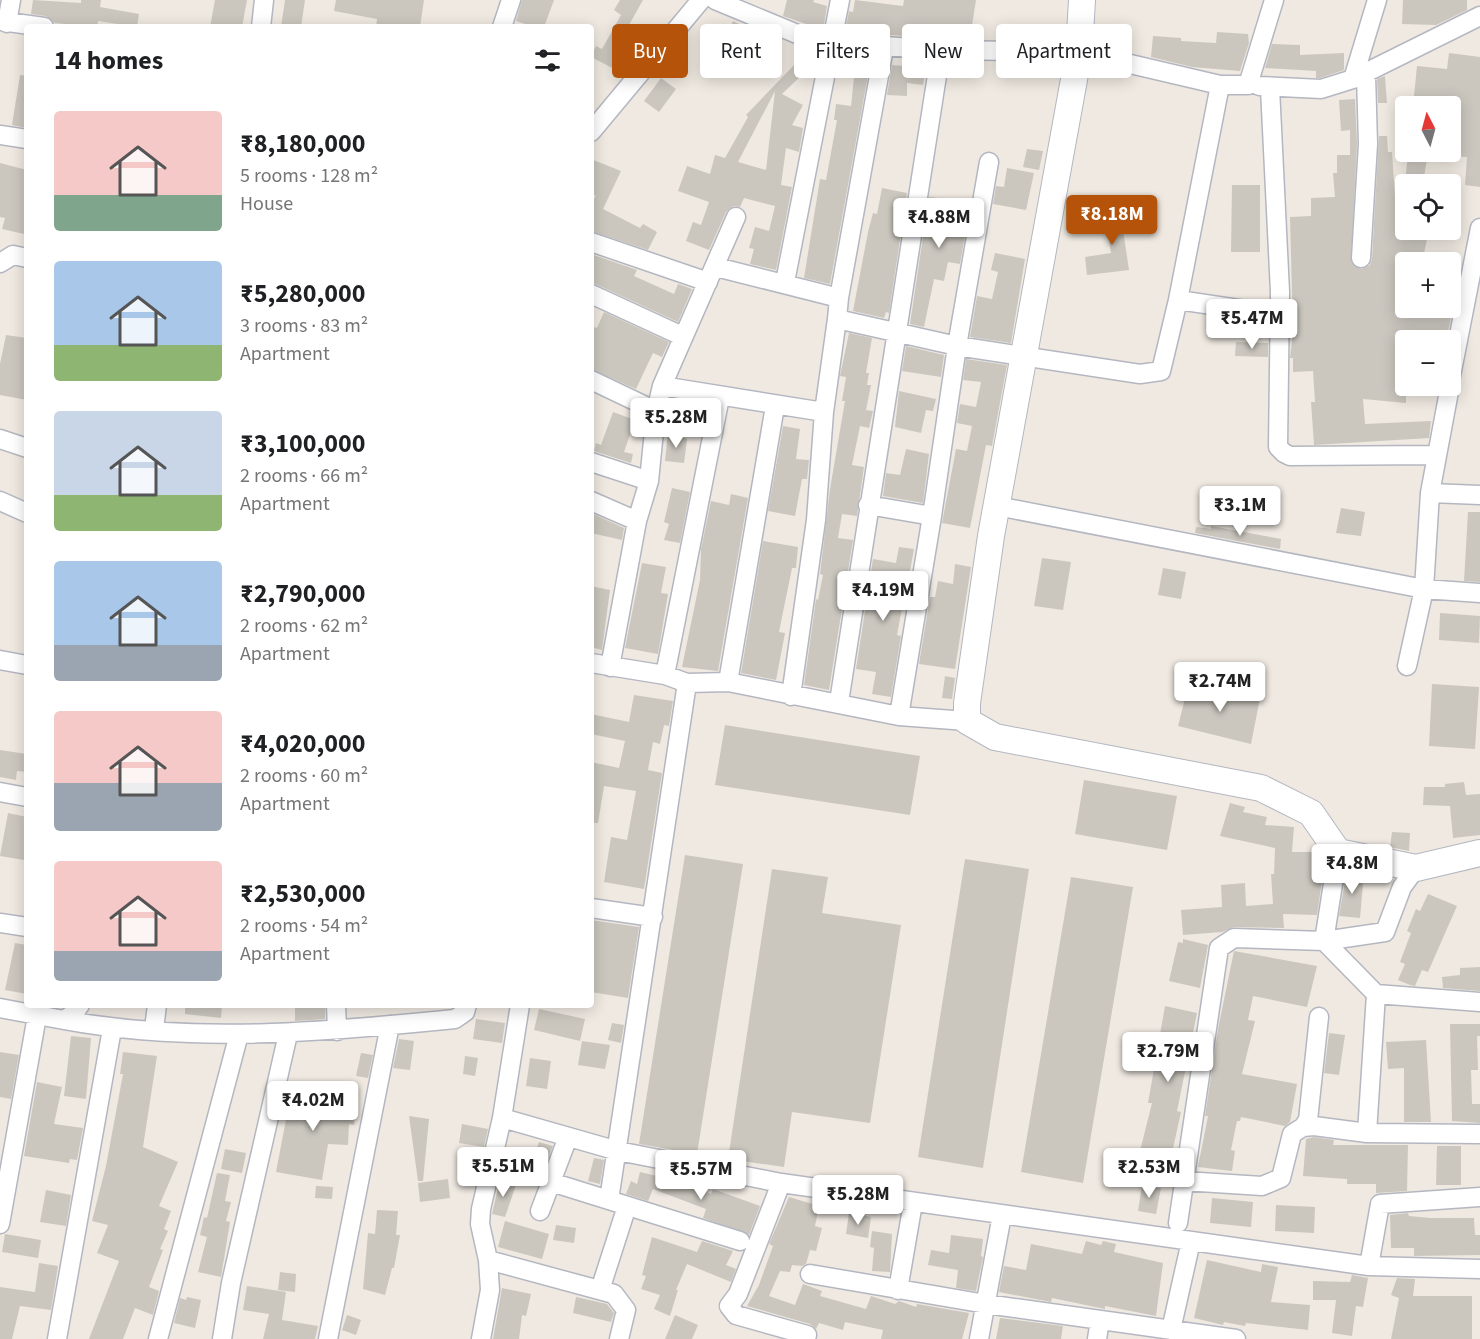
<!DOCTYPE html>
<meta charset="utf-8">
<style>
:root{--surface:#fff;--page:#f6f6f6;--text:#202124;--muted:#757577;--accent:#b45309}
body{margin:0;font-family:"Source Sans 3",sans-serif;background:var(--page);color:var(--text);height:100vh;display:flex;flex-direction:column;font-size:22px;white-space:nowrap}
*{box-sizing:border-box;margin:0}
p{font-size:20px;color:var(--muted)}
.icon{flex:none;width:33px;height:33px;fill:none;stroke:currentColor;stroke-width:2;stroke-linecap:round;stroke-linejoin:round}
.map{position:relative;flex:1;overflow:hidden}
.panel{position:absolute;left:24px;top:24px;width:570px;height:984px;display:flex;flex-direction:column;background:var(--surface);border-radius:6px;box-shadow:0 3px 15px #0003}
.panel>*{flex:none}
.hud{position:absolute;left:612px;top:24px;width:570px;height:54px;display:flex;gap:12px}
.needle{width:39px;rotate:354deg}
.tools{position:absolute;left:1395px;top:96px;display:grid;gap:12px}
.tools a{display:grid;place-items:center;width:66px;height:66px;border-radius:6px;background:var(--surface);box-shadow:0 3px 15px #0003;font-size:30px}
.price{position:absolute;translate:-50% -51px;padding:0 14px;border-radius:6px;background:#fff;color:#222;font-size:20px;line-height:39px;filter:drop-shadow(0 2px 3px #0008)}
.price::after{content:'';position:absolute;left:50%;top:36px;width:18px;height:14px;margin-left:-9px;background:inherit;clip-path:polygon(0 0,100% 0,50% 100%)}
.price.on{background:var(--accent);color:#fff}
ul{padding:0;list-style:none}
li{display:flex;align-items:center;gap:18px;height:150px;padding:0 30px}
li span{display:grid;place-items:center;flex:none;width:168px;height:120px;border-radius:6px;color:#555}
li>.icon{margin-inline-start:auto}
span .icon{width:72px;height:72px;fill:#fffc;stroke-width:1}
li b{font-size:26px}
h2{display:flex;justify-content:space-between;align-items:center;height:72px;padding:0 30px;font-size:26px}
.pill{padding:0 21px;border-radius:6px;background:var(--surface);box-shadow:0 3px 15px #0003;font-size:21px;line-height:54px}
.pill.on{background:var(--accent);color:#fff}
.map>svg:first-child{display:block}
.building{fill:#cbc7bf;fill-rule:evenodd}
.lines{fill:none;stroke-linecap:round;stroke-linejoin:round}
.street-casing{stroke:#b4b7c1;stroke-width:21}
.secondary-casing{stroke:#b4b7c1;stroke-width:28}
.street{stroke:#fff;stroke-width:18}
.secondary{stroke:#fff;stroke-width:26}
</style>
<div class="map">
<svg width="1480" height="1339" viewBox="0 0 1480 1339">
<rect width="100%" height="100%" fill="#efe9e1"/>
<!-- building -->
<path class="building" d="M33,0L81,3V0H101L100,7L139,14L137,27L98,21L97,27L55,23L46,16L31,14Z
M215,0H247L242,27H210Z
M285,0H305L301,27H281Z
M336,0H424L420,27H376L377,19L334,11Z
M522,0H554L544,27H534L516,21Z
M620,0H643L624,34L637,41L620,72L591,57L596,46L602,49L621,15L614,10Z
M787,0H814L813,2L827,6L823,30L783,16Z
M855,0L903,6L904,0H976L971,32L947,28L945,38L920,34V37L845,32L849,11L853,12Z
M1403,0H1467V10L1436,25L1402,24Z
M733,21L780,44L767,72L719,49Z
M1217,32L1248,34L1249,43L1240,71L1192,67L1151,57L1153,36L1181,38V41L1216,43Z
M1272,44L1300,45V55L1344,53V70L1320,78H1316V71L1265,68Z
M1449,53L1480,57V187L1465,185L1467,157L1450,156V106H1413L1417,66L1447,69Z
M848,62L870,64L830,284L804,278L820,179L826,180L837,120H834L836,104L851,106L854,77L846,76Z
M794,65L803,74L782,94L803,105L792,125L803,128L799,152L786,148L781,185L792,187L776,270L750,264L754,249L749,248L755,227L769,231L775,206L744,198L740,207L734,206L726,212L709,250L686,241L693,222L701,225L709,202L678,191L687,166L710,174L715,155L725,158L748,117L746,115ZM775,91L766,170L738,162Z
M892,65L926,68L923,85L907,83V96L887,95Z
M20,75L27,76V128L12,125Z
M1385,76L1387,103H1378L1377,79Z
M661,78L676,89L659,112L644,101Z
M1355,99L1357,144L1351,262L1361,269L1370,265L1372,259L1379,136H1387L1388,152H1392L1395,196H1406V230H1429L1423,258L1406,255V311L1451,318L1446,340H1406V403L1363,399L1365,424L1431,421L1429,438L1314,445L1311,402H1315L1313,371L1293,372V358H1290L1293,331L1290,217L1311,216V198L1335,197L1333,173H1337V155H1350V130L1341,131L1339,100Z
M1027,149L1043,151L1039,170L1023,167Z
M1408,152H1428L1423,184H1405Z
M591,159L621,171L603,209L640,228L643,224L657,232L648,250L591,231V202L596,196L591,193Z
M0,163L27,170V225L24,234L2,229L5,218L0,217Z
M1007,168L1034,173L1026,210L993,204L996,186L1004,187Z
M1232,185H1260V252H1231Z
M882,188L907,193L889,313L886,312L884,318L853,311L868,232L873,213L877,214Z
M929,197L971,202L960,264L948,262L944,281L934,279L924,327L910,324Z
M1129,210L1132,229L1123,230L1129,270L1087,275L1085,257L1111,253L1104,214Z
M995,253L1025,259L1011,343L970,337L977,296L992,299L998,272L991,270Z
M591,254L637,270L634,276L674,294L678,284L692,289L678,322L591,282Z
M604,312L669,342L662,357L653,353L636,389L591,369V326L597,328Z
M849,333L872,338L866,373H869L867,385H871L866,410L873,411L869,428L860,426L852,465L864,467L857,516L842,514L838,538L853,540L829,690L804,685L816,599L818,600L823,575L820,574L830,489L845,401H842L846,377L840,376Z
M6,335L27,338V400L0,395V364Z
M1236,342L1268,343V357L1235,356Z
M906,346L944,355L941,377L902,371Z
M966,359L1007,365L992,446L986,445L970,528L942,523L956,449L967,451L972,426L957,423L960,404L976,407L981,382L963,380Z
M899,391L936,399L933,411L926,410L921,433L895,427Z
M673,399L695,403L689,426L671,417Z
M613,412L635,420L624,452L633,454L631,463L594,451L596,443L601,445Z
M783,426L800,429L796,459L809,460L807,479H802L795,516L768,511Z
M668,432L687,439L684,463L665,461Z
M906,449L929,454L923,503L883,496L886,473L900,475Z
M672,488L690,492L680,543L664,540L669,524L664,522Z
M731,494L748,498L718,671L682,667L700,580L701,549L711,501L729,505Z
M1341,508L1365,512L1361,536L1336,533Z
M1468,512H1480V582L1464,581Z
M591,513L624,528L622,540L591,533Z
M1211,526L1281,539L1280,549L1195,533L1196,527L1211,529Z
M763,541L798,547L796,568H792L779,632L785,633L776,680L741,673Z
M899,547L914,549L908,582L897,580L893,606L902,608L897,635L901,636L891,697L872,694L876,672L856,669L873,559L896,563Z
M1042,558L1071,562L1063,610L1034,606Z
M642,563L666,567L661,593L668,594L658,654L625,648Z
M955,564L971,567L955,669L919,664L930,597H935L938,581L953,584Z
M1163,568L1186,572L1181,599L1158,595Z
M591,586L610,590L602,650L591,647Z
M1440,613L1480,616L1479,643L1439,640Z
M945,676L955,678L952,699L942,698Z
M1189,683L1260,698L1251,744L1178,726Z
M1432,684L1479,687L1475,749L1429,746Z
M634,695L673,701L669,726L664,725L660,744L653,742L648,770L662,773L644,889L604,882L611,837L627,840L636,791L604,786L598,823H591V762L619,768L625,741L591,734V714L629,722Z
M725,725L920,756L910,815L715,785Z
M0,750L27,754V772L17,771L16,780L0,777Z
M1084,780L1177,796L1167,850L1075,834Z
M1464,782L1466,795L1480,794V835L1453,838L1450,806L1423,805L1424,787H1445V784Z
M1230,803L1245,807L1243,812L1267,817L1265,825L1294,827L1292,852H1320L1325,860L1317,915L1283,914L1284,928L1234,927L1222,932L1183,935L1181,910L1222,907L1221,885L1245,883L1246,906L1273,904L1271,874H1274L1275,848L1220,836Z
M8,813L27,817L24,860L0,856Z
M1392,832L1410,833L1409,851L1390,847Z
M685,855L743,864L697,1154L639,1144Z
M965,859L1029,869L983,1168L918,1157Z
M772,869L828,877L822,913L901,925L870,1123L792,1112L784,1167L728,1159Z
M1347,869L1364,873L1360,918L1339,916Z
M1071,877L1133,887L1083,1183L1021,1172Z
M1428,894L1457,906L1428,972L1422,970L1415,986L1410,985L1398,980L1405,964L1400,962L1411,933L1407,931L1416,909L1420,911Z
M591,920L639,927L628,998L591,992Z
M1183,939L1208,945L1200,988L1169,981L1178,942L1183,943Z
M15,943L27,945V994L5,990Z
M1234,951L1317,966L1307,1007L1253,996L1248,1020L1255,1021L1242,1074L1297,1084L1290,1122L1285,1126L1241,1117L1240,1121H1237L1231,1150L1235,1151L1232,1171L1198,1167L1208,1116H1205L1218,1029Z
M1480,967V991L1443,988L1442,977L1460,975V968Z
M185,1005H222L221,1018L185,1014Z
M295,1005H325V1019L295,1021Z
M1165,1006L1197,1013L1177,1111L1181,1112L1170,1162L1139,1155L1152,1103H1148Z
M539,1009L585,1019L580,1041L534,1030Z
M476,1019L505,1023L502,1043L473,1039Z
M612,1023L624,1025L621,1043L608,1040Z
M1450,1024H1480V1036H1477L1478,1070H1471L1472,1104H1480V1123L1452,1121Z
M1329,1033L1345,1035L1339,1075L1324,1073Z
M71,1036L91,1038L86,1099L64,1096Z
M399,1039L414,1041L410,1070L393,1068Z
M1426,1040L1431,1122H1404V1068L1388,1069L1386,1042Z
M582,1041L610,1045L605,1069L578,1065Z
M0,1052L19,1055L11,1099L0,1097Z
M123,1052L157,1056L143,1147L178,1162L159,1206L171,1211L164,1229L168,1231L160,1249L163,1250L149,1287L159,1291L153,1315L135,1308L123,1339H89L119,1261L97,1253L108,1225L92,1221L106,1166L123,1074H120Z
M361,1053L373,1055L368,1078L356,1076Z
M465,1056L478,1058L475,1076L463,1074Z
M530,1058L551,1061L547,1089L526,1086Z
M37,1082L62,1087L54,1124L83,1128L77,1160L70,1159L69,1163L24,1156Z
M292,1088L323,1093L322,1098L357,1103L354,1125L349,1124L348,1145L328,1144L322,1180L276,1172Z
M409,1116L429,1119L423,1181H418Z
M462,1124L488,1129L484,1147L459,1143Z
M1314,1137L1334,1140L1333,1145H1408L1407,1191L1376,1193V1184H1347V1179L1303,1176L1306,1139Z
M539,1142L553,1146L542,1173L530,1169Z
M1437,1146H1461V1185H1436Z
M225,1149L246,1153L242,1173L221,1169Z
M594,1158L604,1160L600,1184L588,1181Z
M640,1172L678,1181L711,1194L713,1189L760,1206L749,1235L703,1218L706,1209L653,1189L648,1201L626,1194L631,1181L637,1184Z
M217,1173L230,1175L225,1201L231,1202L226,1221L230,1222L221,1277L198,1272L207,1237L200,1235L204,1217L207,1218Z
M448,1179L450,1198L420,1202L418,1183Z
M500,1179L516,1185L505,1217L492,1214Z
M1142,1185L1161,1188L1156,1214L1138,1211Z
M316,1186L333,1187L332,1199L315,1198Z
M46,1190L71,1195L66,1226L40,1222Z
M789,1197L819,1206L815,1226L822,1228L816,1251L810,1250L806,1264L802,1266L792,1265L790,1272L780,1271L769,1296L795,1305L803,1284L822,1291L820,1296L866,1309L871,1296L895,1304L899,1301L916,1307L917,1304L969,1313L962,1339H881L883,1330L845,1322L843,1330L819,1323L816,1329L810,1324L747,1306L759,1285L773,1246L769,1244Z
M1212,1198L1253,1202L1251,1227L1210,1223Z
M1276,1205L1315,1207L1314,1233L1275,1231Z
M377,1210L398,1211L396,1235H400L394,1268H392L385,1295L363,1289L368,1233L375,1234Z
M849,1213L871,1217L868,1238L846,1234Z
M1408,1213L1409,1216L1431,1218H1474L1475,1235H1480V1255L1414,1256V1248H1391L1390,1215Z
M505,1221L549,1234L542,1259L498,1247Z
M556,1225L576,1228L574,1243L553,1240Z
M872,1231L892,1234L890,1272L872,1271L874,1248L870,1247Z
M5,1234L41,1240L38,1258L2,1252Z
M951,1235L983,1239L981,1256L983,1257L976,1291L956,1288L958,1270L928,1265L931,1250L949,1253Z
M652,1237L697,1252L702,1241L733,1251L726,1265L736,1269L731,1282L687,1264L676,1290H678L670,1316L654,1309L660,1295L641,1289L646,1276L642,1275Z
M1086,1241L1101,1245L1103,1241L1116,1244L1114,1252L1163,1263L1156,1316L1105,1306V1309L1052,1298L1051,1302L999,1292L1004,1266L1026,1270L1031,1244L1082,1254Z
M1207,1260L1261,1272L1262,1264L1278,1267L1271,1302L1310,1305L1308,1330L1246,1323L1245,1326L1224,1322L1223,1325L1194,1318Z
M39,1263L58,1266L51,1310L20,1306L12,1339H0V1287L35,1292Z
M280,1272L296,1274L295,1292L278,1290Z
M1352,1275L1368,1278L1363,1307L1356,1306L1352,1336L1332,1333L1336,1300H1313V1281L1350,1282Z
M1397,1278L1415,1279L1413,1296H1472V1339H1391L1399,1298L1391,1295Z
M247,1286L286,1292L282,1320L318,1326L315,1339H263L269,1314L243,1310Z
M502,1288L531,1294L526,1316L522,1315L519,1339H493Z
M187,1297L201,1300L195,1328L174,1323L180,1298L186,1300Z
M576,1297L607,1304L614,1313L611,1322L573,1313Z
M347,1315L361,1320L356,1335L342,1330Z
M675,1315L698,1325L692,1339H665Z
M1000,1318L1063,1326L1061,1339H996Z"/>
<g class="lines">
<!-- street casing -->
<g class="street-casing">
<path id="street" d="M715,0L814,41L941,50L1079,52L1220,85H1248L1274,0
M0,21L44,27
M7,23L11,0
M261,27L264,0
M502,27L511,0
M1353,79L1377,0
M1220,85L1178,300L1280,315
M1259,86L1321,89L1353,79L1480,16
M1270,88L1280,292L1278,447L1284,453L1290,456L1436,455
M591,132L701,0
M0,135L27,139
M591,242L708,282
M1361,258L1368,144L1366,75
M0,263L13,255L27,258
M716,267L839,298L837,319L957,346L1140,374L1161,371L1178,300
M785,282L840,0
M591,294L682,336
M839,298L884,48
M591,380L656,411
M1450,381L1480,228
M662,386L824,412L837,319
M0,439L27,448
M591,462L649,481
M1430,493L1480,495
M0,501L27,513
M591,501L637,521
M868,505L932,516L957,346L989,162
M997,506L1424,589L1480,593
M0,660L27,665
M591,663L665,675L687,683L728,682L899,716L967,721
M1407,666L1424,589L1430,493L1450,386
M610,667L637,521L649,481L656,411L662,386L736,217
M665,675L720,397
M728,682L775,406
M791,696L816,520L824,412
M839,702L941,50
M899,716L932,516
M0,792L27,797
M591,908L653,917
M0,923L27,927
M1324,941L1376,994L1480,1002
M1324,941L1338,852
M336,1005L337,1031
M520,1005L502,1118L618,1151L781,1183L1369,1266L1480,1269
M0,1008L64,1020L73,1014L80,1005
M64,1020C193,1044 325,1032 455,1019L465,1012L467,1005
M154,1029L157,1005
M502,1118L481,1209L480,1224L488,1260L614,1294L626,1310L619,1339
M1303,1127L1308,1120L1319,1017
M1367,1133L1376,994
M1184,1181L1262,1186L1281,1178L1292,1134L1303,1127L1314,1126L1367,1133L1480,1134
M551,1182L740,1241
M781,1183L738,1294L729,1306L736,1315L807,1335
M609,1200L687,683
M540,1211L568,1137
M1178,1223L1219,948L1234,938L1324,941L1385,932L1402,887L1416,868
M0,1224L37,1016
M1369,1266L1380,1204L1480,1197
M810,1274L986,1304L1236,1339
M600,1290L627,1206
M898,1290L913,1203
M1171,1330L1191,1241
M57,1339L112,1029
M158,1339L239,1034
M222,1339L231,1283L288,1034
M328,1339L390,1025
M481,1339L490,1290L488,1260
M979,1339L1002,1215
M1097,1339L1100,1320"/>
</g>
<!-- secondary casing -->
<g class="secondary-casing">
<path id="secondary" d="M1082,0L1079,52L991,536L967,703V721L995,737L1261,788L1311,813L1338,852L1416,868L1480,853"/>
</g>
<!-- street -->
<use href="#street" class="street"/>
<!-- secondary -->
<use href="#secondary" class="secondary"/>
</g>
</svg>
<div class="tools">
<a><svg class="needle" viewBox="-14 -14 28 28"><path d="M0-13l5 13h-10z" fill="#e53935"/><path d="M0 13l5-13h-10z" fill="#757577"/></svg></a>
<a><svg class="icon" aria-label="locate" viewBox="0 0 24 24"><circle cx="12" cy="12" r="6"/><path d="M12 2v4M12 18v4M2 12h4M18 12h4"/></svg></a>
<a>+</a>
<a>−</a>
</div>
<b class="price on" style="left:1112px;top:246px">₹8.18M</b>
<b class="price" style="left:939px;top:249px">₹4.88M</b>
<b class="price" style="left:1252px;top:350px">₹5.47M</b>
<b class="price" style="left:676px;top:449px">₹5.28M</b>
<b class="price" style="left:1240px;top:537px">₹3.1M</b>
<b class="price" style="left:883px;top:622px">₹4.19M</b>
<b class="price" style="left:1220px;top:713px">₹2.74M</b>
<b class="price" style="left:1352px;top:895px">₹4.8M</b>
<b class="price" style="left:1168px;top:1083px">₹2.79M</b>
<b class="price" style="left:313px;top:1132px">₹4.02M</b>
<b class="price" style="left:503px;top:1198px">₹5.51M</b>
<b class="price" style="left:1149px;top:1199px">₹2.53M</b>
<b class="price" style="left:701px;top:1201px">₹5.57M</b>
<b class="price" style="left:858px;top:1226px">₹5.28M</b>
<div class="hud">
<a class="pill on">Buy</a>
<a class="pill">Rent</a>
<a class="pill">Filters</a>
<a class="pill">New</a>
<a class="pill">Apartment</a>
</div>
<section class="panel">
<h2>14 homes<svg class="icon" aria-label="filters" viewBox="0 0 24 24"><path d="M4 7h16M4 17h16"/><circle cx="9" cy="7" r="2"/><circle cx="15" cy="17" r="2"/></svg></h2>
<ul>
<li><span style="background:linear-gradient(#f6c9c9 70%,#7fa58c 0)"><svg class="icon" aria-label="home" viewBox="0 0 24 24"><path d="M3 11l9-7 9 7M6 9v11h12V9"/></svg></span><div><b>₹8,180,000</b><p>5 rooms · 128 m²</p><p>House</p></div></li>
<li><span style="background:linear-gradient(#a9c7e8 70%,#8fb573 0)"><svg class="icon" aria-label="home" viewBox="0 0 24 24"><path d="M3 11l9-7 9 7M6 9v11h12V9"/></svg></span><div><b>₹5,280,000</b><p>3 rooms · 83 m²</p><p>Apartment</p></div></li>
<li><span style="background:linear-gradient(#c9d6e8 70%,#8fb573 0)"><svg class="icon" aria-label="home" viewBox="0 0 24 24"><path d="M3 11l9-7 9 7M6 9v11h12V9"/></svg></span><div><b>₹3,100,000</b><p>2 rooms · 66 m²</p><p>Apartment</p></div></li>
<li><span style="background:linear-gradient(#a9c7e8 70%,#9aa5b1 0)"><svg class="icon" aria-label="home" viewBox="0 0 24 24"><path d="M3 11l9-7 9 7M6 9v11h12V9"/></svg></span><div><b>₹2,790,000</b><p>2 rooms · 62 m²</p><p>Apartment</p></div></li>
<li><span style="background:linear-gradient(#f6c9c9 60%,#9aa5b1 0)"><svg class="icon" aria-label="home" viewBox="0 0 24 24"><path d="M3 11l9-7 9 7M6 9v11h12V9"/></svg></span><div><b>₹4,020,000</b><p>2 rooms · 60 m²</p><p>Apartment</p></div></li>
<li><span style="background:linear-gradient(#f6c9c9 75%,#9aa5b1 0)"><svg class="icon" aria-label="home" viewBox="0 0 24 24"><path d="M3 11l9-7 9 7M6 9v11h12V9"/></svg></span><div><b>₹2,530,000</b><p>2 rooms · 54 m²</p><p>Apartment</p></div></li>
</ul>
</section>
</div>
